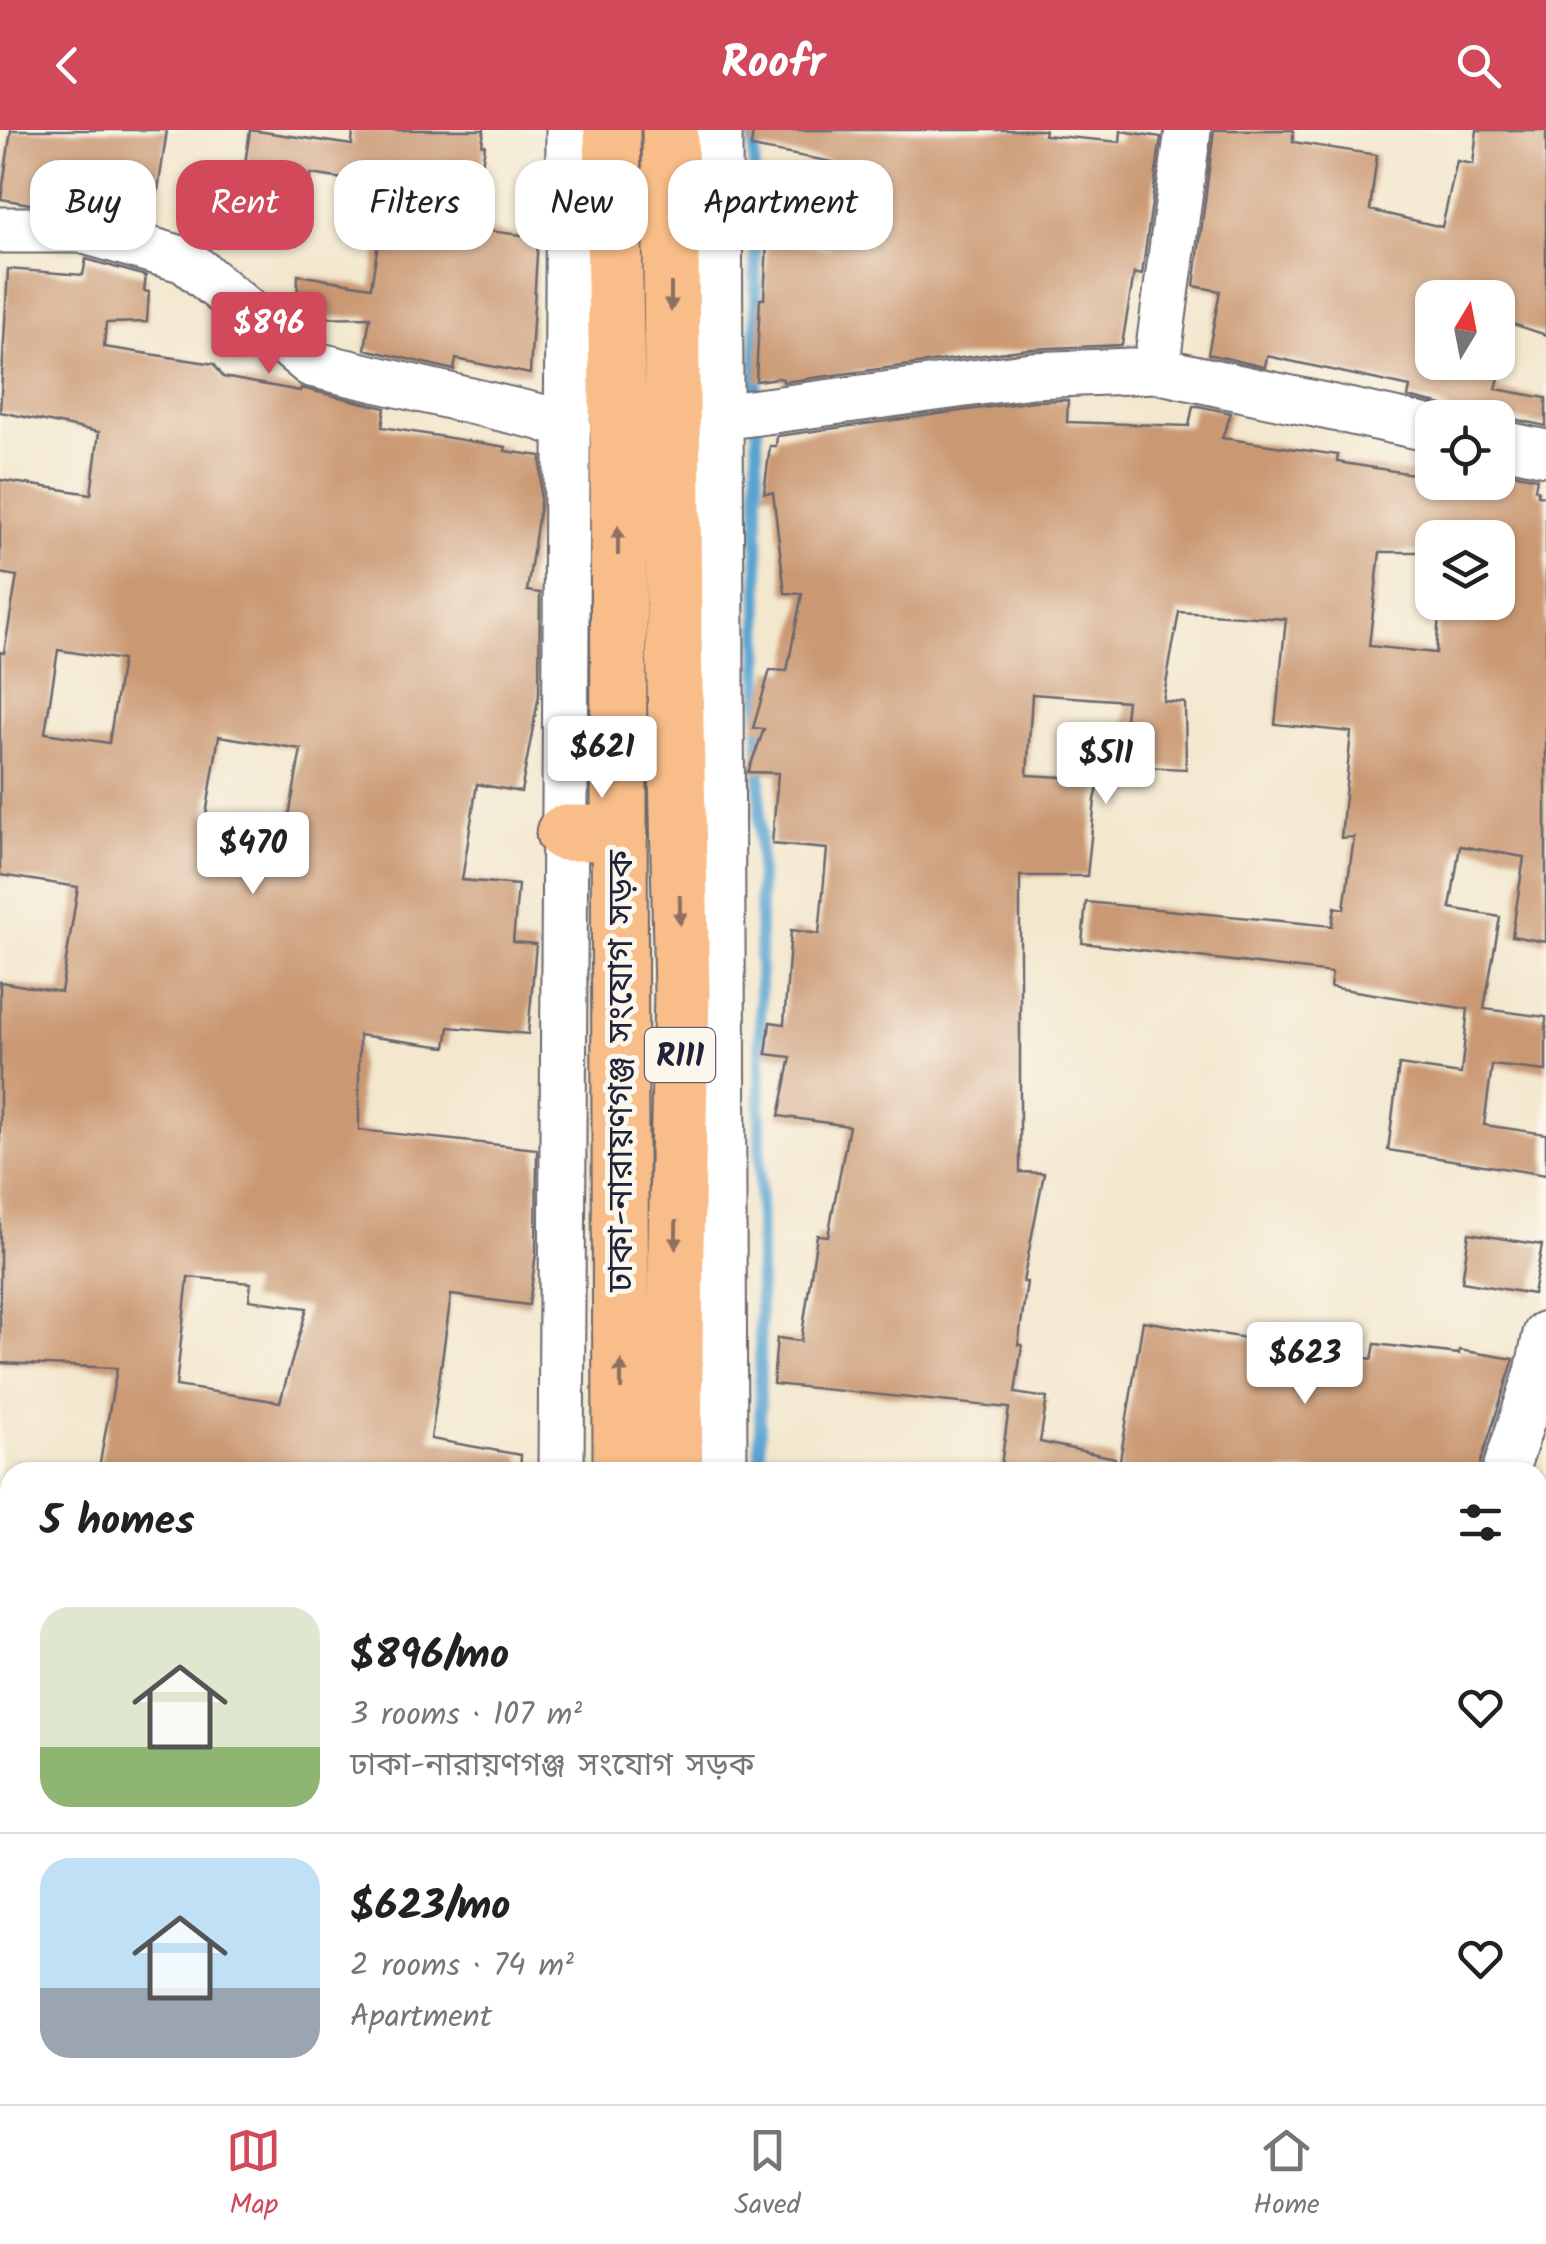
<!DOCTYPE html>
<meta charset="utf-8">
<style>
:root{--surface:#fff;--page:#f6f6f6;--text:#222;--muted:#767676;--line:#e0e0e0;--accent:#d1495b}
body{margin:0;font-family:Kalam,"Noto Sans Bengali",sans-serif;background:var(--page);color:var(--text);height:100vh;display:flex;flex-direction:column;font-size:38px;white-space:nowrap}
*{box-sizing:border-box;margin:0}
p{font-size:32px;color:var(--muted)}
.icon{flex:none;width:55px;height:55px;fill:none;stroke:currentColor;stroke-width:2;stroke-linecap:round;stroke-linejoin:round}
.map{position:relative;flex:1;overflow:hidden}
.sheet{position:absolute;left:0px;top:1332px;width:1548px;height:642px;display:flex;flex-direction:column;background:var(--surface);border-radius:30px 30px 0 0;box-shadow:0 2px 8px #0004}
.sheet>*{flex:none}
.guide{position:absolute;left:30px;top:30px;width:1000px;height:90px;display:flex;gap:20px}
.needle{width:65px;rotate:10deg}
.tools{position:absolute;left:1415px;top:150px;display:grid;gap:20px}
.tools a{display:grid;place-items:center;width:100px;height:100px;border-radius:20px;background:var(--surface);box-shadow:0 2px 8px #0004;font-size:50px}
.price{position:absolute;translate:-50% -85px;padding:0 22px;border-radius:10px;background:#fff;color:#222;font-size:32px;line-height:65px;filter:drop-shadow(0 2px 5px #0008)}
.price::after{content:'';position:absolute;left:50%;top:60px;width:30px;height:22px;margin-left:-15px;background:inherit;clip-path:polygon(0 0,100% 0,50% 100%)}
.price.on{background:var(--accent);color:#fff}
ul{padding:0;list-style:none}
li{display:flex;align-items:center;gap:30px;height:250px;padding:0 40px}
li+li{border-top:2px solid var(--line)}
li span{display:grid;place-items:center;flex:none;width:280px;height:200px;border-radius:30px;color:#555}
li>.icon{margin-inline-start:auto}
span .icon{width:120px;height:120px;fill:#fffc;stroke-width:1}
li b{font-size:42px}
h2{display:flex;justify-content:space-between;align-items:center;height:120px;padding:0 40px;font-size:42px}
.pill{padding:0 35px;border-radius:30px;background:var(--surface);box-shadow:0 2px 8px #0004;font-size:35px;line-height:90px}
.pill.on{background:var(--accent);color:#fff}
header{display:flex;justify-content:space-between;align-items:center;height:130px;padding:0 40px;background:var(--accent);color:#fff;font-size:45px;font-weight:600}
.tabs{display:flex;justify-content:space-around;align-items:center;height:140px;border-top:2px solid var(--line);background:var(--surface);font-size:28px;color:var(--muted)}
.tabs a{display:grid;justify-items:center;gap:5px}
.tabs .on{color:var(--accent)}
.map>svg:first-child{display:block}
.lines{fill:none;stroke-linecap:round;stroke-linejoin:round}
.stream{stroke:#59a4d1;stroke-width:12}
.building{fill:#ca9973;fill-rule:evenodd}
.minor-casing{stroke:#6b676e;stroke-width:49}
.major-casing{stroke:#6b676e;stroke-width:59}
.minor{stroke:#fff;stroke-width:45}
.major{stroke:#f8bd88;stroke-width:55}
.oneway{fill:#8d7062}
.labels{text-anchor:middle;stroke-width:10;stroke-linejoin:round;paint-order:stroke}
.shield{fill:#fbf7ec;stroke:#636270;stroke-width:2.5}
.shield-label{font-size:32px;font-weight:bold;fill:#22223b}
.street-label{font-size:35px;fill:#22223b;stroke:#fbf7ec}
</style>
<header><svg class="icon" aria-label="back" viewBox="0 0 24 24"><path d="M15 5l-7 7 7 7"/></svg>Roofr<svg class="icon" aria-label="search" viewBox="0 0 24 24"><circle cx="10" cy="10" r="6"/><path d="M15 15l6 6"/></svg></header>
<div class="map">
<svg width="1546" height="1974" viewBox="0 0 1546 1974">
<rect width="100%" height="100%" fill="#fbf7ec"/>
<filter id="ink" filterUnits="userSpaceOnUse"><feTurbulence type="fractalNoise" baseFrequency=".01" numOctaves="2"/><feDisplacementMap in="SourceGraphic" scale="20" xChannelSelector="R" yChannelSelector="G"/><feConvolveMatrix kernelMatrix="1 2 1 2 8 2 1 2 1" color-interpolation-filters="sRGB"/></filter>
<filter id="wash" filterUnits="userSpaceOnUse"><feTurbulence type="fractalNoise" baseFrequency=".0048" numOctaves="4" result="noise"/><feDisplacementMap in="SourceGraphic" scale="40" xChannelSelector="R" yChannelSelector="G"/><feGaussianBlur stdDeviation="2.25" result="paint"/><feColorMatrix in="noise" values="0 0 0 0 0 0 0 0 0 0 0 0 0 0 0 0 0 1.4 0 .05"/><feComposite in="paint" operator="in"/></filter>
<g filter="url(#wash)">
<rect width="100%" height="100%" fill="#f3e7ce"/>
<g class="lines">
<!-- stream -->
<path class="stream" d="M754,0L760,577V1342
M760,1965V1974"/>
</g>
<g id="blocks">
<!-- building -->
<path class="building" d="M11,0H167L153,94L88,75L30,74L1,69Z
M250,0L352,15L353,0H484L482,15H485L473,99L538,107L530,244L456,229L454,240L365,219L370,187L297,188L298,145L371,157L381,95H376L382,55L311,44L302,103L240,93L249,35L245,34Z
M753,0H1045L1044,5L1120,12L1121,1L1161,7L1142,145L1134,143L1122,215L1028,219L783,252V249L778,248L756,251L760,169H764L767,112L807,116V114L829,119L833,32L751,17Z
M1214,0H1293V12L1377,25L1370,80L1442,97L1457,31L1473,34L1477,0H1546V205L1498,189V168H1432V232H1503L1496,259L1546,268V296L1503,287L1468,288L1453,284L1449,279L1438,274L1408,267L1410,257L1267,226L1265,237L1208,224L1220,161L1194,156Z
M86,129L146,146L144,161L149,162L147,192L106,193L104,217L214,234L223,247L300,261L301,258L385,278L382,297L506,317L505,321L541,326L540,376L527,461L540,463L539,565L521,662L477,654L462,750L518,755L513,812L536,814L528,904L449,897L446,917L359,905V1000L537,1019L536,1123L529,1175L451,1165L431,1309L521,1325L520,1342H192L162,1337L161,1342H126L99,1338L117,1238L0,1233V852L61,862L78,757L0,745V522L4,523L17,446L0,443V350L91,364L99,302L0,282L8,139L83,145ZM58,520L122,530L109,613L45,603ZM219,606L301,619L287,698L206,685ZM188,1147L251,1153L249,1170L307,1178L280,1272L176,1256Z
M1068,270L1067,292L1189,296L1193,276H1198L1231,283L1222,308L1338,325L1337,332L1432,347V352H1498V340L1537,348L1535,359L1538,360V365L1546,366V812L1512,806L1524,727L1460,716L1450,778L1500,787L1484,879L1546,887V941L1492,935L1484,995L1546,1004V1045L1388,1020L1399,935L1461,944L1468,879L1330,857L1332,843L1082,813L1086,772L1332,796L1335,777L1344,779L1354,707L1341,708L1351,602L1275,594L1286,489L1179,482L1163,571L1185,573L1186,639L1120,636L1127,571L1032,564L1027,645L1100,649L1095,670L1087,746H1020V1042L1044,1043L1023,1152H1027L1018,1215H1022L1015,1263L1047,1268L1040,1312L1115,1328L1113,1342H1000L1009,1278L773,1254L777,1208L801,1211L817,1105L828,1106L849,996L779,986L791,927L766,924L770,892L784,894L791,800L819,804L827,719L772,714L778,643L748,642L764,599L753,598L770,540L787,541L802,464L785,463L773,363H764L770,316H776L777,306L1034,271ZM1429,408H1498V472H1440L1436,523L1369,516L1380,422H1427Z
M1469,1103L1542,1115L1533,1164L1462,1152Z
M1143,1191L1372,1229L1375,1214L1459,1224V1220L1514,1229L1480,1334L1479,1342H1118Z"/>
</g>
</g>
<g filter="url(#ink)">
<use href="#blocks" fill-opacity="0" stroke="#6b676e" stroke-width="2.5"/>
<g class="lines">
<!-- minor casing -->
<g class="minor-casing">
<path id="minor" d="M719,0L724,1342
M0,100H81L185,130L311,234L540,287L568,297
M1156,240L1188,0
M721,287L1032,245L1156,240L1432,299
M1498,313L1546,323
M561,1342L569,0
M1505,1342L1538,1242L1546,1204
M1538,1823L1546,1825
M727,1965V1974
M558,1974V1965"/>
</g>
<!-- major casing -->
<g class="major-casing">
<path id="major" d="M612,0L618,309L621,1342
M670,0L674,507L682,862L676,1116L674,1342
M564,703H620
M676,1965V1974
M616,1974V1965"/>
</g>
<!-- minor -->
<use href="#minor" class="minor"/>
<!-- major -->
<use href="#major" class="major"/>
</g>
<!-- one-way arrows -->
<defs><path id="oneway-solid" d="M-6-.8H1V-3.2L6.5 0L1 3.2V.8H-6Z" transform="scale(2.5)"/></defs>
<g class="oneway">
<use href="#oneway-solid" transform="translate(671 167) rotate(90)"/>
<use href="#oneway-solid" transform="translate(618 411) rotate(-90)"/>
<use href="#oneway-solid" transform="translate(680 780) rotate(89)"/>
<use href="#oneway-solid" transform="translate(676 1105) rotate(91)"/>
<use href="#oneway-solid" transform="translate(621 1245) rotate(-90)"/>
</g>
</g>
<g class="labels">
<!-- shield labels -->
<rect class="shield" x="645" y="898" width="70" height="54" rx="8"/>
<g class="shield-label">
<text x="680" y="936">R111</text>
</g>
<!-- street labels -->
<g class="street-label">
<text transform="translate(620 941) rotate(-90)" y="12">ঢাকা-নারায়ণগঞ্জ সংযোগ সড়ক</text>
</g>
</g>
</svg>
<div class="tools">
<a><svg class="needle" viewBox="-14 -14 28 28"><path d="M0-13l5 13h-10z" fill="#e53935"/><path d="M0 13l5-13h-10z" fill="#767676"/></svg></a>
<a><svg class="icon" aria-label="locate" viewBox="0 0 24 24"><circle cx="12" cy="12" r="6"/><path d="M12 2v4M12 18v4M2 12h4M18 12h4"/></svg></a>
<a><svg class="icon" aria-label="layers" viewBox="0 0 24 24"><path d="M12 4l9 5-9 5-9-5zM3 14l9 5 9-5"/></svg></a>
</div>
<b class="price on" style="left:269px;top:247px">$896</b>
<b class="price" style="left:602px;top:671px">$621</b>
<b class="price" style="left:1106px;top:677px">$511</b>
<b class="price" style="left:253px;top:767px">$470</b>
<b class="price" style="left:1305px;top:1277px">$623</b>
<div class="guide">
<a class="pill">Buy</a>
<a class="pill on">Rent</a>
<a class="pill">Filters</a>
<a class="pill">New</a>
<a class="pill">Apartment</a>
</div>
<section class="sheet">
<h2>5 homes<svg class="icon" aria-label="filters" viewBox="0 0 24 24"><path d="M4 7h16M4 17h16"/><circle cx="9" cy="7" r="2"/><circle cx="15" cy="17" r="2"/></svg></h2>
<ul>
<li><span style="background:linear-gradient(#dfe7d0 70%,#8fb573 0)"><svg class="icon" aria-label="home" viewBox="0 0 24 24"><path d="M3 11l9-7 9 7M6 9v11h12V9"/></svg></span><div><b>$896/mo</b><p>3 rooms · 107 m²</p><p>ঢাকা-নারায়ণগঞ্জ সংযোগ সড়ক</p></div><svg class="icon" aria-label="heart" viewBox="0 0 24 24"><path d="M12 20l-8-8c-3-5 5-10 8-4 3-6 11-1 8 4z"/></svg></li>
<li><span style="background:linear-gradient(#bfe0f5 65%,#9aa5b1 0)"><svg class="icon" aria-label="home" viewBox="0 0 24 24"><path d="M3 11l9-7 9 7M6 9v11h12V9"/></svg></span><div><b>$623/mo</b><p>2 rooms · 74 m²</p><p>Apartment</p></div><svg class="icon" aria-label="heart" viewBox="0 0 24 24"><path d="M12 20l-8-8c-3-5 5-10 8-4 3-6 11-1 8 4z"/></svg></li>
</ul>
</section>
</div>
<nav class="tabs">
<a class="on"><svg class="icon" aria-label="map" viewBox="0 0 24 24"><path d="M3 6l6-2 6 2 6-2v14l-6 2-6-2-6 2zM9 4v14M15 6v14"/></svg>Map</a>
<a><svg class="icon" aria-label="saved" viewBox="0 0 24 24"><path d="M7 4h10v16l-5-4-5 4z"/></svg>Saved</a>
<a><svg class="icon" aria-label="home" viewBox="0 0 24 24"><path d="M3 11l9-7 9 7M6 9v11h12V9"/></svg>Home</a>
</nav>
